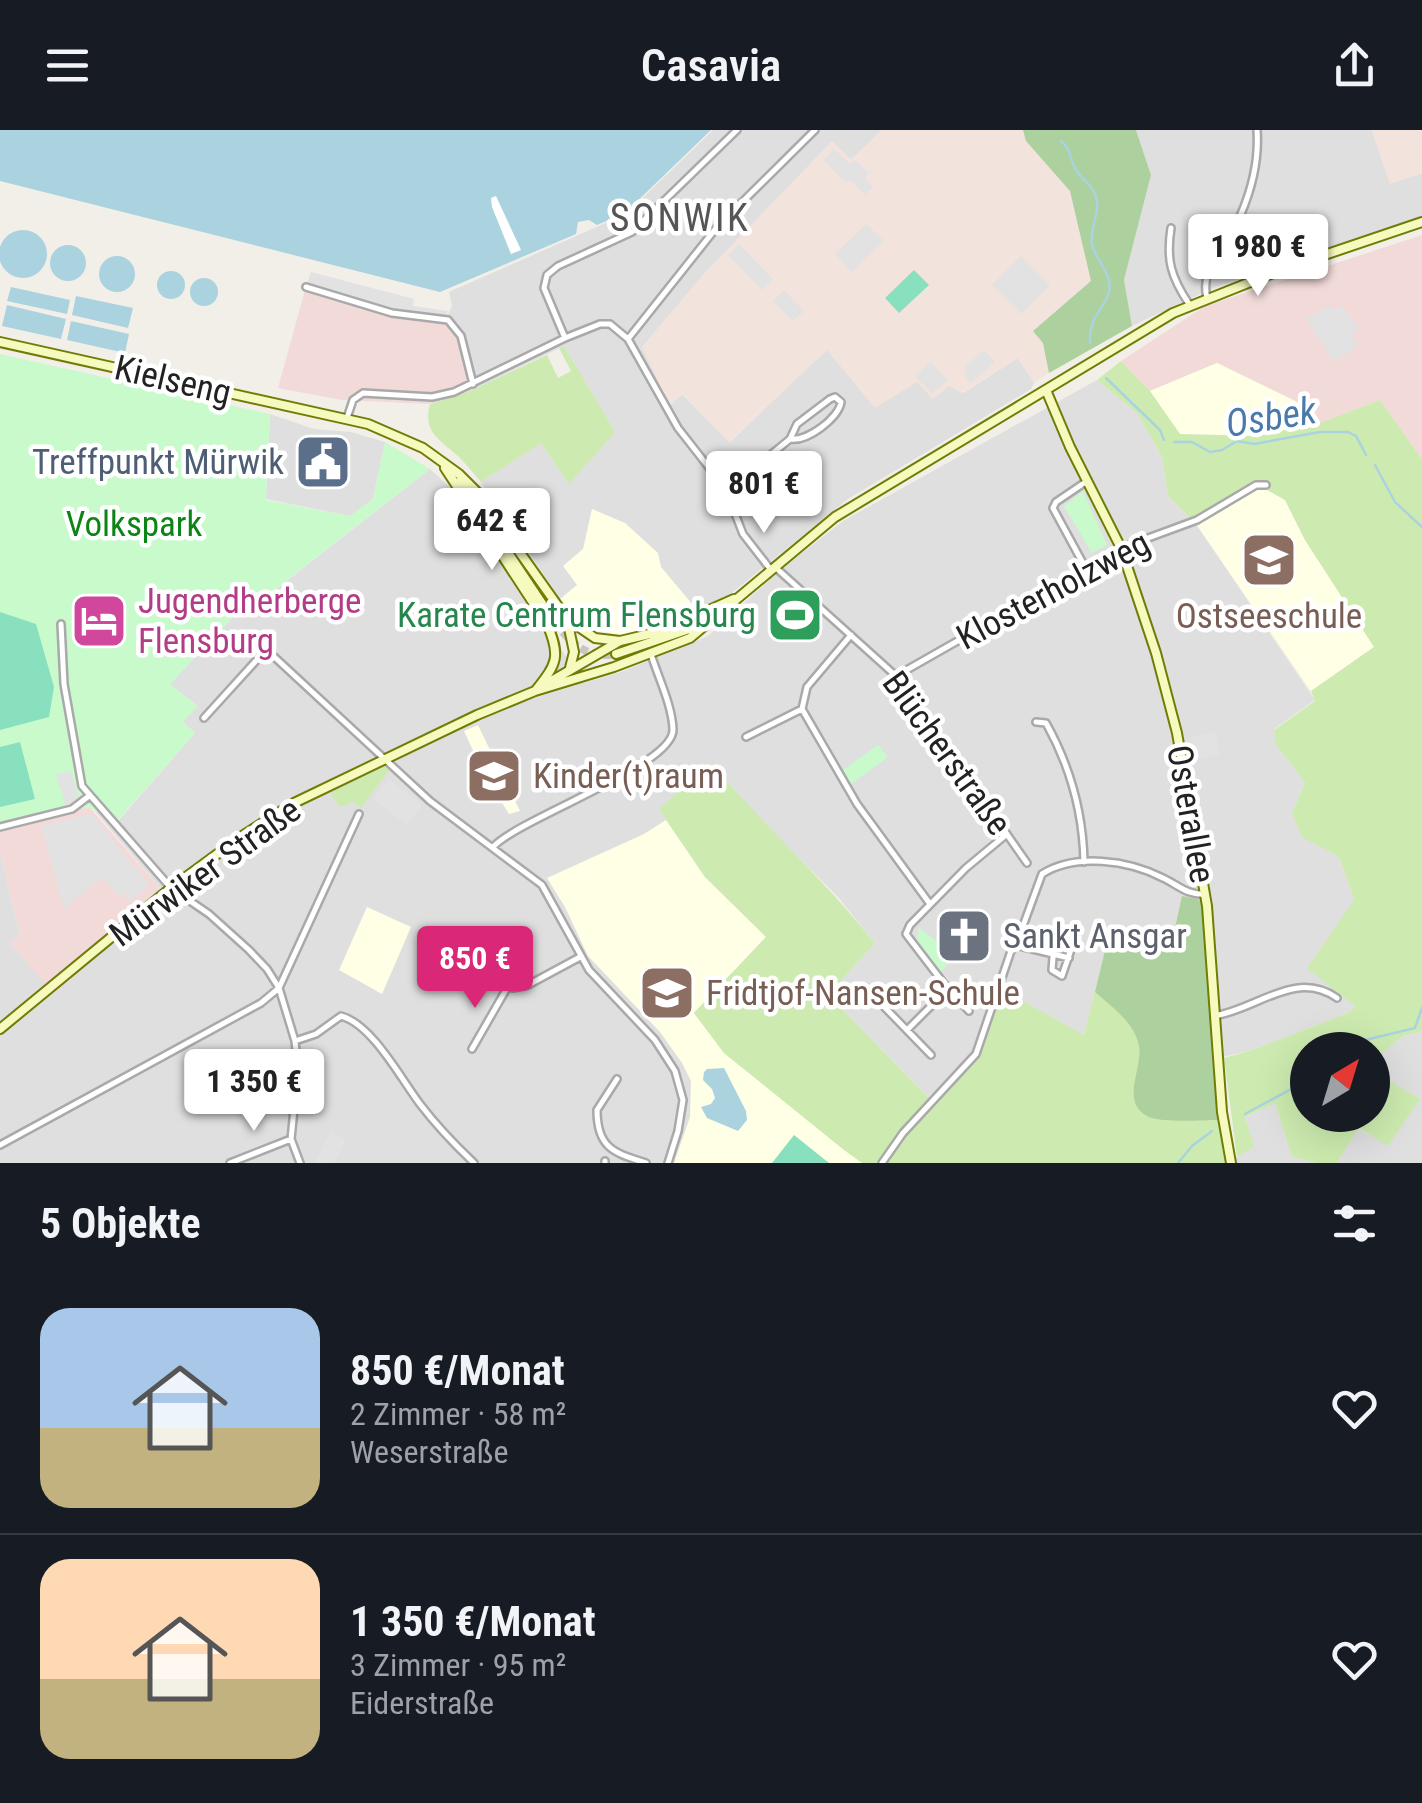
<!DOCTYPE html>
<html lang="de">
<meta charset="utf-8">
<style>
:root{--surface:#171b24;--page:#20242c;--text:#f1f3f6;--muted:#9ea1a6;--line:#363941;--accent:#db2777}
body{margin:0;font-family:"Roboto Condensed",sans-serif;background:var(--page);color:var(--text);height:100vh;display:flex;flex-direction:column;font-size:38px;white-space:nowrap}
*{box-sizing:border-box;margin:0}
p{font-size:32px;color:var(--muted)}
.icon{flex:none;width:55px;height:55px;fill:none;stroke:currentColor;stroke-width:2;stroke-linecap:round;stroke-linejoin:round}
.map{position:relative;height:1033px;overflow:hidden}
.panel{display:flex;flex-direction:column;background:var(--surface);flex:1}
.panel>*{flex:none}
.needle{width:65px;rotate:38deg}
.controls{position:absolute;left:1290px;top:902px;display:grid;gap:20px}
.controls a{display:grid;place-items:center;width:100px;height:100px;border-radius:50%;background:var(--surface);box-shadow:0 10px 40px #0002;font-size:50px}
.price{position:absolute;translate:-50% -85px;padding:0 22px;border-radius:10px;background:#fff;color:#222;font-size:32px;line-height:65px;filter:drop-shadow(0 2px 5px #0008)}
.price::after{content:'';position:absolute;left:50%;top:60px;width:30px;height:22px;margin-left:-15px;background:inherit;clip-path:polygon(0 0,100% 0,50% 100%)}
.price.on{background:var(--accent);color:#fff}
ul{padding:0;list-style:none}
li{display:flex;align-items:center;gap:30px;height:250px;padding:0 40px}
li+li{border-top:2px solid var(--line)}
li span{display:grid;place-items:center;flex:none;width:280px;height:200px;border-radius:30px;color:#555}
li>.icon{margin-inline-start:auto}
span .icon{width:120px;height:120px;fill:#fffc;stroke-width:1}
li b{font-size:42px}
h2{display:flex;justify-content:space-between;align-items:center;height:120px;padding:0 40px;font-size:42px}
header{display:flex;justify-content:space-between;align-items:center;height:130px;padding:0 40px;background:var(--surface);font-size:45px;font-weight:600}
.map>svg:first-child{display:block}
.residential{fill:#e0dfdf}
.commercial{fill:#f2dad9}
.education{fill:#ffffe5}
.military{fill:#f3e3dd}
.grass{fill:#cdebb0}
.forest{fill:#add19e}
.park{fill:#c8facc}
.pitch{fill:#88e0be}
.parking{fill:#e2e2e2}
.water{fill:#aad3df}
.pier{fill:#fff}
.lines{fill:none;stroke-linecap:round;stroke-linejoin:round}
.stream{stroke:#aad3df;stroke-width:2.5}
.secondary-tunnel{stroke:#c8c6c1;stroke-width:8;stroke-dasharray:8 4;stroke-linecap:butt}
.street-casing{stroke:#a9a9a9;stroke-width:10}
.secondary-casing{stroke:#707d05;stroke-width:12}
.street{stroke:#fff;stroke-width:5}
.secondary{stroke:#f7fabf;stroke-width:8}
.labels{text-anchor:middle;stroke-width:9;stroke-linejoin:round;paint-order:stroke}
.street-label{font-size:35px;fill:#222;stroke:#fff}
.service-label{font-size:35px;fill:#4e5e75;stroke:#fff;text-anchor:end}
.park-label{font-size:35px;fill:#0c8416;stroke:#fff}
.hotel-label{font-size:35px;fill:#b23c85;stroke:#fff;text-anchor:start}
.leisure-label{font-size:35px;fill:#27864d;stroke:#fff;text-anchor:end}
.education-label{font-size:35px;fill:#785e54;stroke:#fff;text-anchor:start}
.worship-label{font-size:35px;fill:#5b616d;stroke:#fff;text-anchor:start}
.neighbourhood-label{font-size:38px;letter-spacing:2.5px;fill:#555;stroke:#fff}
.water-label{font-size:38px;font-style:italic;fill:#4a7aab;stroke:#fff}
</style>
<header><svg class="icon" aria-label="menu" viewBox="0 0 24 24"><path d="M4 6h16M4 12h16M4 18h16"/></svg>Casavia<svg class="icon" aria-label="share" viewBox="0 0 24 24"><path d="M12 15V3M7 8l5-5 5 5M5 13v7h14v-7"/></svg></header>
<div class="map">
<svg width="1422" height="1033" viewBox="0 0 1422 1033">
<rect width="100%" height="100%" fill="#f2efe9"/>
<!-- residential -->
<path class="residential" d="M713,0H882L851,30L832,12L701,147L670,275L682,264L730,312L827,219L917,252L950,256L963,263L1018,228L1034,253L1031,259L848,369L728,466L668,496L599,501L578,489L560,469L481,352L542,312L569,353L614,302L564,216L470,261L455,202L444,192L452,176L449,162L626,84Z
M1136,0H1372L1390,53L1422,43V89L1215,157L1132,196L1124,150L1151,45Z
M1097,250L1138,284L1162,327L1168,366L1196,394L1315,570L1274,599L1275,612L1305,653L1292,683L1302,706L1339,727L1354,770L1355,876L1350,882L1252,920L1214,929L1201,770L1173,812L1111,797L1084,905L1001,860L977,927L934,973L828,865L875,813L838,767L762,691L710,633L705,747L773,964L862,1033H0V722L20,805L167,766L94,680L119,690L195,603L183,592L169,555L233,487L248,481L430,339L454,361L584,553L621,542L708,506L780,440L843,391Z
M270,284L314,299L351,302L385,312L373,369L350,386L266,369Z
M1422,901V1033H1337L1358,998L1388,1015L1419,969L1373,941L1372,932L1401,907Z
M1275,972L1292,1027L1316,1033H1233L1237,1027L1253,1017L1245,987Z"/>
<!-- commercial -->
<path class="commercial" d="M1422,105V329L1380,270L1320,293L1295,271L1217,233L1150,261L1121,231L1205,176Z
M305,160L369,177L388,186L434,190L451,196L455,202L470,261L430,274L342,270L278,258Z
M90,678L167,766L54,864L10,813L20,804L0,722V698L71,679Z"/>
<!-- education -->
<path class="education" d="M1217,233L1295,271L1320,293L1254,306L1179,304L1150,261Z
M1260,356L1285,370L1305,410L1374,517L1311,561L1196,394Z
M592,379L625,393L658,423L661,437L698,481L668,496L626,506L599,501L579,489L560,469L577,455L563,436L583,419Z
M478,595L507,655L520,681L509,684L496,663H484L489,655L464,601Z
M666,690L705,747L766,807L694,883L724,923L862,1033H674L690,987L691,951L682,933L660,902L588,826L565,777L547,748L644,704Z
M367,777L411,797L382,864L339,840Z"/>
<!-- military -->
<path class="military" d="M882,0H1081L1130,197L1071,228L1034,253L1018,228L962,263L949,256L933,269L917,252L875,278L827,220L729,312L683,264L669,275L642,217L701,147L832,11L851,30Z
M1372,0H1422V43L1390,54Z"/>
<!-- grass -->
<path class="grass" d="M564,216L615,302L569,354L541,313L481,352C474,344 467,335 459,327C440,310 422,302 430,274L470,261L547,225L558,248L571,241L559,218Z
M1121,231L1150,261L1180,304L1254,306L1320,293L1380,270L1422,329V901L1401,907L1373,932L1372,920H1308V985H1372L1373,941L1420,969L1388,1016L1359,998L1337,1033H1316L1292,1027L1275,973L1245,987L1254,1017L1237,1027L1224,928L1252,920L1350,882L1355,876L1307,838L1354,770L1339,727L1302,707L1292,683L1305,653L1275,613L1274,600L1315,571L1311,561L1374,517L1305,410L1285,370L1260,356L1196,394L1168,366L1162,327L1138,284L1097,250Z
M710,633C764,694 824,750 875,813L828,865L934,973L977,927L1001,859L1084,905L1111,796L1172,812L1182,766L1201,770L1219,990L1227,1033H862L844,1020L724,923L694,883L766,807L705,747L659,679Z
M384,636L389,640L361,678L352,672L340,677L330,663Z"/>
<!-- forest -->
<path class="forest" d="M1023,0H1136L1151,45L1124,150L1132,196L1049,243L1043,213L1033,201L1091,151L1070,61L1026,11Z
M1182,766L1201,770L1219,990C1203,990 1163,993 1149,987C1119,973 1143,939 1139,916C1135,893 1111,876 1095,862L1111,796L1172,812Z"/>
<!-- park -->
<path class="park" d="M0,224L270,284L266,370L350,386L373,369L385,312L430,339L247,481L233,487L170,554L198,576L183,592L195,603L118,690L90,678L72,679L0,698Z
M1083,361L1107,415L1092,423L1064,376Z
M878,615L888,627L851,654L843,640Z
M919,798L957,826L940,842L916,812Z"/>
<!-- pitch -->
<path class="pitch" d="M914,140L929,155L899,183L885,168Z
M0,482L36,494L54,557L49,587L0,600Z
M20,612L35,669L0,677V617Z
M794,1005L829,1033H772Z"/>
<!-- parking -->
<path class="parking" d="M834,19L850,34L855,30L869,43L865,48L873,57L865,65L850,50L846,53L823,30Z
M866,94L884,111L852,142L835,124Z
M739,114L773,149L762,160L728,125Z
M1021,126L1050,155L1021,184L992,155Z
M311,142L414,169L413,176L448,181L446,186L393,180L307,154Z
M784,160L804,181L793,191L773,171Z
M1342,175L1359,200L1352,205L1358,215L1334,232L1306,188L1328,176L1335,180Z
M984,220L995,232L971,253L964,245L967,241L964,237Z
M930,232L948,250L932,264L915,246Z
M1215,602L1220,624L1193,630L1188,608Z
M71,641L81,674L66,677L56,644Z
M389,649L422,675L407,695L373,669Z
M92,684L149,755L130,771L123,763L119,766L102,747L64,779L41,696Z
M331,1001L346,1010L334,1033H315Z"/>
<!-- water -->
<path class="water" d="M0,0H711L625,83L597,95L589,90L578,92L576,104L440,162L0,51Z
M-1 124a24 24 0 1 1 48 0a24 24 0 1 1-48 0Z
M50 133a18 18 0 1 1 36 0a18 18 0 1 1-36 0Z
M99 144a18 18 0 1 1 36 0a18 18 0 1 1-36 0Z
M157 155a14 14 0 1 1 28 0a14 14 0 1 1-28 0Z
M190 162a14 14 0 1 1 28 0a14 14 0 1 1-28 0Z
M11,157L70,170L67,184L7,171Z
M76,166L133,178L128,198L72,185Z
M7,175L66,189L61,209L2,196Z
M71,191L129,204L125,223L67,210Z
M724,938L746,981L747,990L738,1001L707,988L701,977L711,974L715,968L712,959L703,950L704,942L707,939Z"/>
<!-- pier -->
<path class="pier" d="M496,66L521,120L511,124L492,77L491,68Z"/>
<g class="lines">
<!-- stream -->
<path class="stream" d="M1061,11C1070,18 1070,28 1075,38C1081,50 1095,56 1097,71C1099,86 1088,103 1093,118C1098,132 1113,146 1109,162C1104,181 1089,184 1090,213
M1106,248L1160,300L1164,310
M1174,312H1192L1210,322L1222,320L1237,311L1254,314L1320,302H1348L1356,306L1366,325
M1375,335L1395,372L1422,397
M1349,920L1361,911L1415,898L1422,878
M1245,984L1308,950
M1178,1033L1192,1016L1212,1001"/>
<!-- secondary-tunnel -->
<path class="secondary-tunnel" d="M555,493C572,514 587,529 616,524"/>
<!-- street casing -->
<g class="street-casing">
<path id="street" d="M1171,98C1166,130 1171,147 1189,174
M306,157L392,183L448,190L461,206L473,254
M1207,168C1199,137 1229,112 1241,84C1252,58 1259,28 1257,0
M565,208L544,158L547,145L558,136L632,102L737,0
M628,209L717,97L815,0
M347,288L353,270L363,263L432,267L454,262L565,208L600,194H610L628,209L678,298L725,358L743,404L771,440
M740,350L790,309L797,294L830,269L835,267L841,272C839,288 807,312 790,309
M725,358L737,352
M775,437L896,546L1027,733
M1085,437L1053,378L1056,372L1087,351
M61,494L64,554L82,656L171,758L209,784L249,820L267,839L279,858L295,911L298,940L291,1009L300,1033
M851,505L807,557L802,579L857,674L930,774
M896,546L1121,418L1197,390L1256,355H1266
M204,588L264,522H269L430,671L542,755L589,840L655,910L675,941L683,970L678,1001L668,1033
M1036,592L1046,593C1070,636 1083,683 1084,732
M746,607L802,579
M0,697L72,679L89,666
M494,716C524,686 675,635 673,599C672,575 658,547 651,524
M424,811L513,858L528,855L580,827
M1016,815L1069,828
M1053,827L1052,840L1062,846L1077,802
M945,855L969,881
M865,857L931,925
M1214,886C1258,879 1295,839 1337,868
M907,900L940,867L945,855L906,804L910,795L966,738L1007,704
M295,911L316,904L341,886C372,894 401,949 420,974C436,995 455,1015 474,1033
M472,919L507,858
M617,949L597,980C597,1019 615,1023 646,1033
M0,1015L261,873L279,858L359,684
M230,1033L291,1009
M605,1033V1031
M882,1033L903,1003L976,924L1011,821L1016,815L1042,744C1076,723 1128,730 1163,748C1178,755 1188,766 1206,764"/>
</g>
<!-- secondary casing -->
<g class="secondary-casing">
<path id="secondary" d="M0,212L368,294L423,318L459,344L477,362L567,489L595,508L620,511
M1046,260L1070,317L1121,418L1156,523L1177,603L1207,776L1222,982L1231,1033
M445,338L547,494C561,526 557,534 536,560
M460,351L555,493
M567,489L574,522L570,538
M616,524L704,494
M548,553L620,511L662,501L734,469
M0,899L171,758L239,708L294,673L477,585L535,561L614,537L690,508L835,387L1173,183L1283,139L1422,92"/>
</g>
<!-- street -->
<use href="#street" class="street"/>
<!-- secondary -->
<use href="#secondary" class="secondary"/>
</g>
<!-- icons -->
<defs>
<g id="civic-square" transform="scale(2.875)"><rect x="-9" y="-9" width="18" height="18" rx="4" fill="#5c6f8a" stroke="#fff"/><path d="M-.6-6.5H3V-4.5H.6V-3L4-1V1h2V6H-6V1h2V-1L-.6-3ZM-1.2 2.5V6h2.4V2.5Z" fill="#fff"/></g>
<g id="school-square" transform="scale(2.875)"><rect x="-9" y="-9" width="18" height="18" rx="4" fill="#8d6e63" stroke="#fff"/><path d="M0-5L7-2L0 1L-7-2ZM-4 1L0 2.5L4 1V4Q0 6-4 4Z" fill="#fff"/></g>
<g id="stadium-square" transform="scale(2.875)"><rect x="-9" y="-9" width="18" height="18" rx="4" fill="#2e9e5b" stroke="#fff"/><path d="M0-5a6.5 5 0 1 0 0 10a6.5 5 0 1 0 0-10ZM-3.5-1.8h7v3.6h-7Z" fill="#fff"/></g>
<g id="hotel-square" transform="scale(2.875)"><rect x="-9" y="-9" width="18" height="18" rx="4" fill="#d1479c" stroke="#fff"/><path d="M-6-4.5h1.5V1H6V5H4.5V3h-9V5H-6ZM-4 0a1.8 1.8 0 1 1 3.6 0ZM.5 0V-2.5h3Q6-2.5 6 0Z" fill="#fff"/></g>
<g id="church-square" transform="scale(2.875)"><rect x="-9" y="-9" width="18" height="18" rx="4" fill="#6b7280" stroke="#fff"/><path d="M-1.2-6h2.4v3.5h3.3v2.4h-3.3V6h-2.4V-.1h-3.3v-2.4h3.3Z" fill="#fff"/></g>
</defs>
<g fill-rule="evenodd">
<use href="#civic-square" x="323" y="332"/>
<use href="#school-square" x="1269" y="430"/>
<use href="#stadium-square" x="795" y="485"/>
<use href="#hotel-square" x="99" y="491"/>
<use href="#school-square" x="494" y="646"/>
<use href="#church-square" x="964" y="806"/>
<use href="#school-square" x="667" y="863"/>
</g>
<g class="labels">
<!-- street labels -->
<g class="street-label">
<text transform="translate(173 250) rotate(13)" y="12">Kielseng</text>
<text transform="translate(1053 460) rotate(-28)" y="12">Klosterholzweg</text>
<text transform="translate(947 623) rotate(54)" y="12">Blücherstraße</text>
<text transform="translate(1191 684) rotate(80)" y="12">Osterallee</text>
<text transform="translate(205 742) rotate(-36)" y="12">Mürwiker Straße</text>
</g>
<!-- service labels -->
<g class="service-label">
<text x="284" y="344">Treffpunkt Mürwik</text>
</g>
<!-- park labels -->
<g class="park-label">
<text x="134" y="406">Volkspark</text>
</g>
<!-- hotel labels -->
<g class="hotel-label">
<text x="138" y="483">Jugendherberge<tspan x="138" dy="40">Flensburg</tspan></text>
</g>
<!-- leisure labels -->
<g class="leisure-label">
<text x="756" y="497">Karate Centrum Flensburg</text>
</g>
<!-- education labels -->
<g class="education-label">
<text x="1269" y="498" text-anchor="middle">Ostseeschule</text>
<text x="533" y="658">Kinder(t)raum</text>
<text x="706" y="875">Fridtjof-Nansen-Schule</text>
</g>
<!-- worship labels -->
<g class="worship-label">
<text x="1003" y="818">Sankt Ansgar</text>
</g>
<!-- neighbourhood labels -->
<g class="neighbourhood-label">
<text x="680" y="101">SONWIK</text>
</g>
<!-- water labels -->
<g class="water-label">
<text transform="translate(1271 287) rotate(-9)" y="13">Osbek</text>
</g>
</g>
</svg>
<div class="controls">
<a><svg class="needle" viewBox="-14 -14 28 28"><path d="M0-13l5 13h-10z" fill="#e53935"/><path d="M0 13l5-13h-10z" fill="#9ea1a6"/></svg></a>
</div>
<b class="price" style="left:1258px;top:169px">1 980 €</b>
<b class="price" style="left:764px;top:406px">801 €</b>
<b class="price" style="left:492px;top:443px">642 €</b>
<b class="price on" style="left:475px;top:881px">850 €</b>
<b class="price" style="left:254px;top:1004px">1 350 €</b>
</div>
<section class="panel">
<h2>5 Objekte<svg class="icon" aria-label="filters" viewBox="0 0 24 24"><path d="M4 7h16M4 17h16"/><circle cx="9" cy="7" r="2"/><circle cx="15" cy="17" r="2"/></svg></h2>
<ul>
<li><span style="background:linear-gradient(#a9c7e8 60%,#c2b280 0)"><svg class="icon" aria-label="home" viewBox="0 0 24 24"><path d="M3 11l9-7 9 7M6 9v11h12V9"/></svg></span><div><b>850 €/Monat</b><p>2 Zimmer · 58 m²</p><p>Weserstraße</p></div><svg class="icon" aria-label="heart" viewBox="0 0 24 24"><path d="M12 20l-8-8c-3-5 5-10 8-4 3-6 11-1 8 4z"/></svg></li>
<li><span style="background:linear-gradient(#ffd9b3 60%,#c2b280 0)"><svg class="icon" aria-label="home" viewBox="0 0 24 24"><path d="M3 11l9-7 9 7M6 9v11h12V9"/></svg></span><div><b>1 350 €/Monat</b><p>3 Zimmer · 95 m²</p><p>Eiderstraße</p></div><svg class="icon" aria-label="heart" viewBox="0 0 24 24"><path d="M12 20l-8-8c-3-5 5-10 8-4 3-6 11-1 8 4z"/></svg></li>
</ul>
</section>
